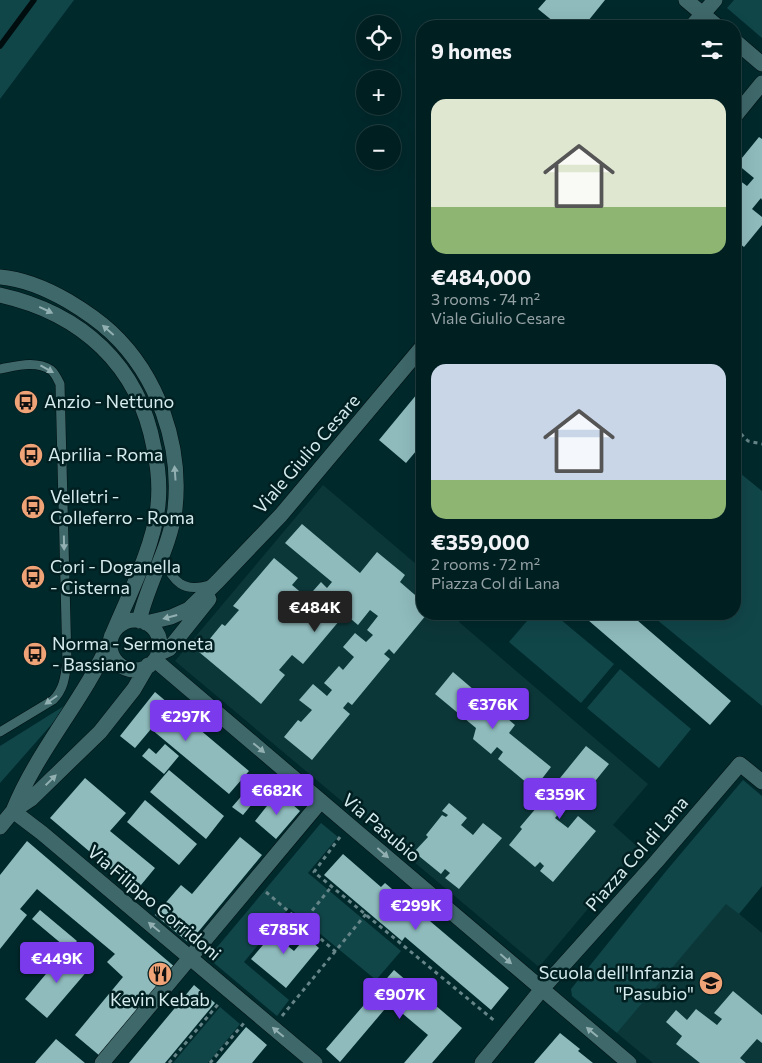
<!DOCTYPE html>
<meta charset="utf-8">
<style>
:root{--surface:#001f21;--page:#0e2c2e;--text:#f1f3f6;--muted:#95a2a5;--line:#223d3f;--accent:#7c3aed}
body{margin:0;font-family:Commissioner,sans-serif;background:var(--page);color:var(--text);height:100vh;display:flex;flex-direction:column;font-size:19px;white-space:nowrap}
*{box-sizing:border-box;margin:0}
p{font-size:16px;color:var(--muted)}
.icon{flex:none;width:28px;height:28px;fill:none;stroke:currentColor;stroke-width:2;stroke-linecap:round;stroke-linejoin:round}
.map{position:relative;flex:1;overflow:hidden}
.panel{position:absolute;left:416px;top:20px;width:325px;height:600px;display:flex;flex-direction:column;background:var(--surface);border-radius:20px;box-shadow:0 5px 20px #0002,0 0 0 1px var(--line)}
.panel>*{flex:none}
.fabs{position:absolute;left:356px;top:15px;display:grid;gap:10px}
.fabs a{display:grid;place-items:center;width:45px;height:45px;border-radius:50%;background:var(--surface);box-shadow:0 5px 20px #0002,0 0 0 1px var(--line);font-size:25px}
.price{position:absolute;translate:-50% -42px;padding:0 11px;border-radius:5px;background:var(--accent);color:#fff;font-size:16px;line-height:32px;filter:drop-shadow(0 1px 2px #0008)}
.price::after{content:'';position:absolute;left:50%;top:30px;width:15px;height:11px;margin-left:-8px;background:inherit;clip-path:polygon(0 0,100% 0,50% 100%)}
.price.selected{background:#222;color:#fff}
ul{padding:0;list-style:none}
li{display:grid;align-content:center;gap:10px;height:265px;padding:0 15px}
li span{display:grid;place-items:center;height:155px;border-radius:15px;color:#555}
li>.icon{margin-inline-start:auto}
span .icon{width:90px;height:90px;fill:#fffc;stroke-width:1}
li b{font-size:21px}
h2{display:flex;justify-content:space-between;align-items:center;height:60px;padding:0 15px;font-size:21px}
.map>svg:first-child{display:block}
.built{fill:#0c3739}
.green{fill:#114649}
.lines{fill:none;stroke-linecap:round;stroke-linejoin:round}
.stream{stroke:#000d0e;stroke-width:5.5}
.building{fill:#8fbbbd}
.service-casing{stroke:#001011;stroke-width:10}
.minor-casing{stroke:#001011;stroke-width:16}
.path{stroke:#668588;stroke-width:3;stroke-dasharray:4 4;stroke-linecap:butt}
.service{stroke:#3f686b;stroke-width:9}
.minor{stroke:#3f686b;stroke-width:15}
.oneway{fill:#92b0b2}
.labels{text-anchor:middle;stroke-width:5;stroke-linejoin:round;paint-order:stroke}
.poi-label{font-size:18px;fill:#d6ebed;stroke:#001f21;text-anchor:start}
.street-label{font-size:18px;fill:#d6ebed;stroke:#001f21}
</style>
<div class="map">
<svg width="762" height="1063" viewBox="0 0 762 1063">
<rect width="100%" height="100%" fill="#00292c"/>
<!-- built -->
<path class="built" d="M323,485L422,569V614H465L459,622L648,784L613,825L639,848L539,967L175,661Z
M726,903L762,933V1063H653L617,1033Z"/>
<!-- green -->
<path class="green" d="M0,0H74L0,99Z
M734,0H762V38L727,8Z
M735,469L762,491V706L650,614H735Z
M533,614H554L614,664L581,703L509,642Z
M620,669L691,729L659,768L587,708Z
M64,706L66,708L0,783V746Z
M743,780L762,796V886L739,914L726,904L617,1033L572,996L571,989L667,870Z
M321,823L338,837L308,873L401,951L376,980L289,908L244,962L289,1000L277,1016L208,958Z
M220,1007L240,1024L208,1063H173Z"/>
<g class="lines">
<!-- stream -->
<path class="stream" d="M0,46L34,0"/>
</g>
<!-- building -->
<path class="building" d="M546,0H605L584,26H559L538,9Z
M759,137L762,139V200L761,198L752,209L762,217V225L744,247L735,240V177L747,186L754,178L737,164Z
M422,388V444L406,463L379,440Z
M302,524L360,573L377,552L405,575L400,582L422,601V614H427L394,654L389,649L384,654L390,659L352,705L348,702L343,708L350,714L312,760L284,737L298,720L301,722L312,710L299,700L313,684L327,696L332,690L324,683L339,666L343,670L354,657L343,647L355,633L366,642L373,635L367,630L378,616L370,610L358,625L345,614L303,664L292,655L279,670L285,675L261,704L199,652L222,624L225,626L239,610L233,606L274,558L298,578L292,585L316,605L322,598L313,591L321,582L327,588L332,582L285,543Z
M581,614H630L731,701L710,725Z
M453,672L515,725L509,733L551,767L534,789L498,759L503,752L497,747L491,754L473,739L476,728L435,694Z
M155,692L249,771L229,794L151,729L135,748L120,736Z
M165,744L179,756L164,774L142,756L149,748L156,754Z
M586,746L609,764L579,801L573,797L555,818L568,828L578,816L596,831L553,882L540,871L544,866L540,862L535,867L509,845L522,829L520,827L537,807L540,810L542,808L537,803L543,795L554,805L566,791L556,783Z
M169,770L224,816L206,839L150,792Z
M85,778L126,813L110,831L155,868L136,891L50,818Z
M257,778L267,786L243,815L232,807Z
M278,792L300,811L276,839L255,821Z
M145,800L197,844L179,865L127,822Z
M449,803L467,818L461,825L473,835L483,823L502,838L459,889L445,878L450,873L445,869L441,874L414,852L428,837L426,835L442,815L446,817L448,815L442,811Z
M240,837L262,855L189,943L155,915L181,885L192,894Z
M27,841L176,968L100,1056L75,1035L123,977L107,962L115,954L37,889L20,909L27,915L0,949V875Z
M343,854L381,887L385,883L509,988L491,1010L405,937L402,941L324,875Z
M40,910L77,941L69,950L32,919Z
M286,918L297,928L284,943L294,951L306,937L319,948L286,988L251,959Z
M66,950L89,969L47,1018L25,999Z
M394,970L462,1028L432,1063H404L428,1035L390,1003L340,1062L326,1049Z
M194,985L215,1003L165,1063H129Z
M733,991L762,1015V1043L757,1039L740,1058L746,1063H700L676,1044L682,1036L666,1022L676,1010L687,1020L696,1009L717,1025L722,1019L714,1013Z
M246,1027L267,1045L252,1063H216Z
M560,1033L580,1049L578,1051L593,1063H534Z
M56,1039L85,1063H35Z"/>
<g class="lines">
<!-- service casing -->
<g class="service-casing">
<path id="service" d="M0,369C16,366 36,360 51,370C55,373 58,380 60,384L67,662C65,677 64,689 53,700L0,732
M162,557C173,582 183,594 212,584"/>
</g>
<!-- minor casing -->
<g class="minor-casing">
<path id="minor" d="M686,0L717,26
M692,26L715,0
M735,41L762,64
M735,116L762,83
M0,277C24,279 47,289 68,301C83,310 98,320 111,332C158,376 182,445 175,509C170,548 148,582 139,621
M0,295C81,313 139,365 154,448C158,466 160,486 158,505C154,546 129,595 113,633
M110 645a25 25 0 1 1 50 0a25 25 0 1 1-50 0Z
M146,623L171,617L189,609L217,582L281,515L422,347
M158,654L169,649L209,599
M155,660L629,1063
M13,811L42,833L315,1063
M13,811C37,751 83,701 110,641
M0,827L13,811L31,799L100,732L134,689L148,665
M102,1063L321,801
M482,1063L542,989L656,862L740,764L762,782"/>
</g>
<!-- path -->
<path class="path" d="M735,428L748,441L762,444
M340,837L314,872L496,1022
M266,892L336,952
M302,923L332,886
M282,1016L366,914
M169,1063L220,1002
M210,1063L244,1023"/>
<!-- service -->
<use href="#service" class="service"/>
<!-- minor -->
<use href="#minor" class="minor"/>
</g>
<!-- one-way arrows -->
<defs><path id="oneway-solid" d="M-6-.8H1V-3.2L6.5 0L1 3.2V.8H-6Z" transform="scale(1.25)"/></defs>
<g class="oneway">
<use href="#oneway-solid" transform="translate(46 310) rotate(25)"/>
<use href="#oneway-solid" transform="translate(108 330) rotate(-139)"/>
<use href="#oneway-solid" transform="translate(47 369) rotate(29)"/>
<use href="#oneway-solid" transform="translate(175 473) rotate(-94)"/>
<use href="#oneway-solid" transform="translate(64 543) rotate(89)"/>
<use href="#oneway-solid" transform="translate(170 617) rotate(165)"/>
<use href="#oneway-solid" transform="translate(51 700) rotate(145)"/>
<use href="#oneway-solid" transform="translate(259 748) rotate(40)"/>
<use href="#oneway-solid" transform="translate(51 780) rotate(-44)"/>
<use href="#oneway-solid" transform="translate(383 853) rotate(41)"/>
<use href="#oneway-solid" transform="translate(154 927) rotate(-140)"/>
<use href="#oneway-solid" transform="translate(506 959) rotate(41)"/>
<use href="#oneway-solid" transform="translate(278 1032) rotate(-140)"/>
<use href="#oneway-solid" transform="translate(592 1032) rotate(-140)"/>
</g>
<!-- icons -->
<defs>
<g id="bus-disc" transform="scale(1.25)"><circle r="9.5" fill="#efa376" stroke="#001f21"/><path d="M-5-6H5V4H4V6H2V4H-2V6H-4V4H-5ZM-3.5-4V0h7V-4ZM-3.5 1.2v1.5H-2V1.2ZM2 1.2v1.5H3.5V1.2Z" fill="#111"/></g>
<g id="restaurant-disc" transform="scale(1.25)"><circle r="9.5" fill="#efa376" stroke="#001f21"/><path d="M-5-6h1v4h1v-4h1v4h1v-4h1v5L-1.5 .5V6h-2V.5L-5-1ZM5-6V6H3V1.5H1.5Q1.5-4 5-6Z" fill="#111"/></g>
<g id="school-disc" transform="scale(1.25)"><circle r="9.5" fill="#efa376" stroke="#001f21"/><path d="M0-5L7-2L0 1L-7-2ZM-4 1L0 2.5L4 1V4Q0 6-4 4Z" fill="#111"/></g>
</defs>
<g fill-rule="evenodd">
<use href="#bus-disc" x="26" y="402"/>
<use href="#bus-disc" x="31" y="455"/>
<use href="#bus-disc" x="33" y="507"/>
<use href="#bus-disc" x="33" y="577"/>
<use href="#bus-disc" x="35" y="654"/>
<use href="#restaurant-disc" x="160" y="974"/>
<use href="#school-disc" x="711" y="983"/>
</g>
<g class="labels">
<!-- poi labels -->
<g class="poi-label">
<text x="44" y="408">Anzio - Nettuno</text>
<text x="48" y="461">Aprilia - Roma</text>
<text x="50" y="503">Velletri -<tspan x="50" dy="21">Colleferro - Roma</tspan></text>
<text x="50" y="573">Cori - Doganella<tspan x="50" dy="21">- Cisterna</tspan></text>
<text x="52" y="650">Norma - Sermoneta<tspan x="52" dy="21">- Bassiano</tspan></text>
<text x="694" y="979" text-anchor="end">Scuola dell'Infanzia<tspan x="694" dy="21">"Pasubio"</tspan></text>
<text x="160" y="1006" text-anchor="middle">Kevin Kebab</text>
</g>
<!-- street labels -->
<g class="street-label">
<text transform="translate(307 454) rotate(-49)" y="6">Viale Giulio Cesare</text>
<text transform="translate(381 828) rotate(40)" y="6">Via Pasubio</text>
<text transform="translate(637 854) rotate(-49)" y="6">Piazza Col di Lana</text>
<text transform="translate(154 903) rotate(40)" y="6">Via Filippo Corridoni</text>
</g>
</g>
</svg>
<div class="fabs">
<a><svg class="icon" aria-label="locate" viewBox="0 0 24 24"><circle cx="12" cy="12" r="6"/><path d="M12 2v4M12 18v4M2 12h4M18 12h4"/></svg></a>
<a>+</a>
<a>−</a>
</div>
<b class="price selected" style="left:315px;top:633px">€484K</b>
<b class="price" style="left:493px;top:730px">€376K</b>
<b class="price" style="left:186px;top:742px">€297K</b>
<b class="price" style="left:277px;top:816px">€682K</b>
<b class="price" style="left:560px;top:820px">€359K</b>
<b class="price" style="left:416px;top:931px">€299K</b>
<b class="price" style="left:284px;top:955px">€785K</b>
<b class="price" style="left:57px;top:984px">€449K</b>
<b class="price" style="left:400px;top:1020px">€907K</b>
<section class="panel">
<h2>9 homes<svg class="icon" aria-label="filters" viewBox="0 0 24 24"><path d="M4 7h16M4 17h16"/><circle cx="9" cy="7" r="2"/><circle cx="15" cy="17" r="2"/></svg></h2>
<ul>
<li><span style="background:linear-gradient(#dfe7d0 70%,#8fb573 0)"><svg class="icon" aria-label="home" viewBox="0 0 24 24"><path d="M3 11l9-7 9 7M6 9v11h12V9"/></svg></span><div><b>€484,000</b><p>3 rooms · 74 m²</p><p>Viale Giulio Cesare</p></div></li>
<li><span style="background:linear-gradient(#c9d6e8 75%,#8fb573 0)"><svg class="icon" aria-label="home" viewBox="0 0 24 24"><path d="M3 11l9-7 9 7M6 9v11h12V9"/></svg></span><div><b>€359,000</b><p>2 rooms · 72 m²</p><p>Piazza Col di Lana</p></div></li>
</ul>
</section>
</div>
